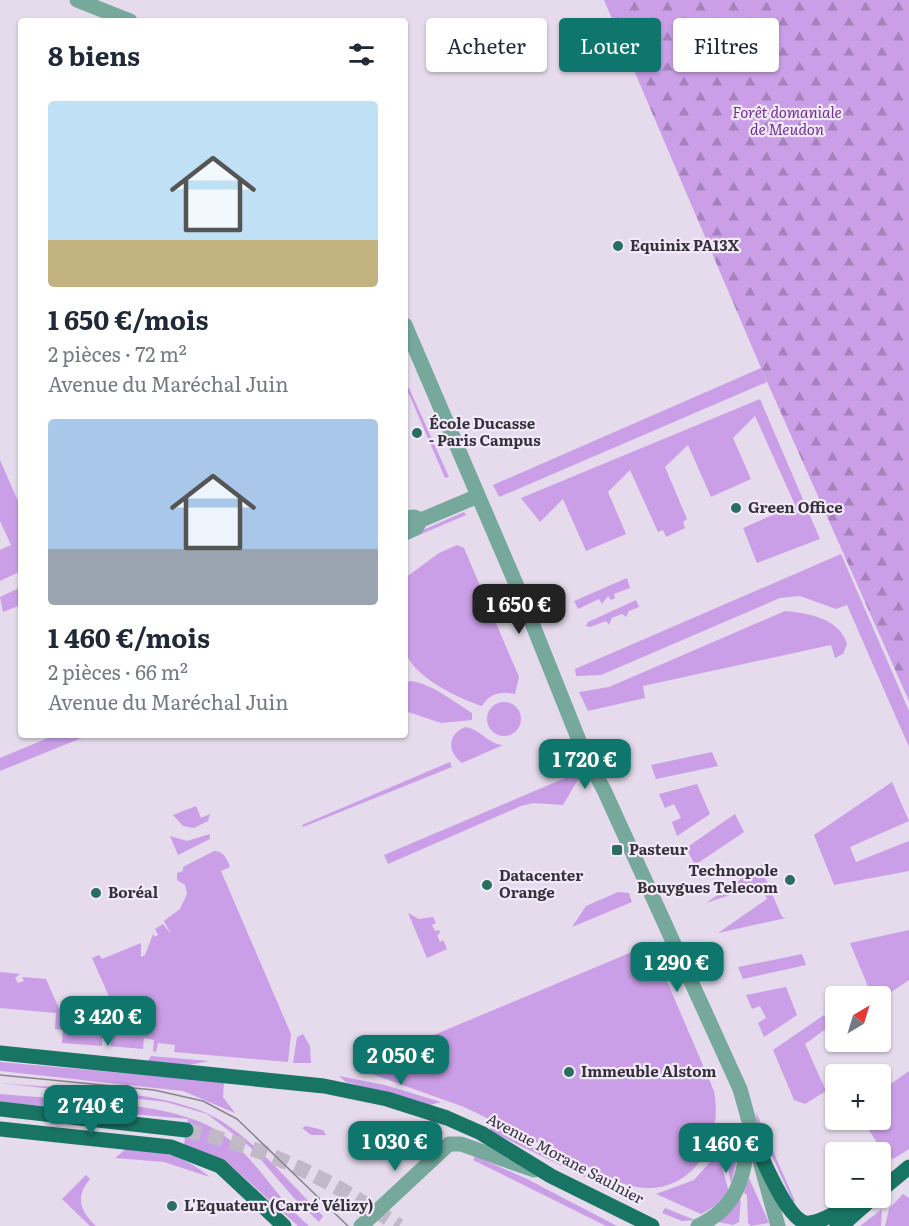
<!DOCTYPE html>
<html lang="fr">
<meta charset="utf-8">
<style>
:root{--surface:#fff;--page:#f6f6f7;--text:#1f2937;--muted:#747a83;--accent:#0f766e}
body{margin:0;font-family:Literata,serif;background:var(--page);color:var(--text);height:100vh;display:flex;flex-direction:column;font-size:22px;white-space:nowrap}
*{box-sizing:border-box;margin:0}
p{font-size:20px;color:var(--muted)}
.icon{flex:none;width:33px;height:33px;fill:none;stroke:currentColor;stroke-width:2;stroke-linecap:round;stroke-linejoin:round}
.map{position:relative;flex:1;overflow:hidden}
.sheet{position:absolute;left:18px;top:18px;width:390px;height:720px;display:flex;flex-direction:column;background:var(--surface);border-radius:6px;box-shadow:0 2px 4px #0004}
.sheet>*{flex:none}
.top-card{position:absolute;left:426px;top:18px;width:393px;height:54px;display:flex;gap:12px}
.needle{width:39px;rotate:38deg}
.controls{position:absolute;left:825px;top:986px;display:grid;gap:12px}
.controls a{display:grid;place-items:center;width:66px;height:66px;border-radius:6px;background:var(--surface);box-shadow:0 2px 4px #0004;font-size:30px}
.price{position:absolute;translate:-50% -51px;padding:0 14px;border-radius:12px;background:var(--accent);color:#fff;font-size:20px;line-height:39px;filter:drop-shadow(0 2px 3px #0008)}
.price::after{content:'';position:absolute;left:50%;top:36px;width:18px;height:14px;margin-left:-9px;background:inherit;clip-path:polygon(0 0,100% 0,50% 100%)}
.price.active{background:#222;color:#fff}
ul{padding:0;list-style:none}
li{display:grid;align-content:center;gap:12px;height:318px;padding:0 30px}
li span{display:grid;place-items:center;height:186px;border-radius:6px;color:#555}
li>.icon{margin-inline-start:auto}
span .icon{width:108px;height:108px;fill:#fffc;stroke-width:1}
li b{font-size:26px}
h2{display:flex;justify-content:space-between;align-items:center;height:72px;padding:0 30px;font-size:26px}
.tag{padding:0 21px;border-radius:6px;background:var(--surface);box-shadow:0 2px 4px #0004;font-size:21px;line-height:54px}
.tag.active{background:var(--accent);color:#fff}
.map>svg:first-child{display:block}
.grass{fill:#ca9fe7}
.forest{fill:url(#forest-firs)}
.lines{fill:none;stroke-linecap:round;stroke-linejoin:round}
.major-tunnel{stroke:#c2b9c8;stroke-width:15;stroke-dasharray:15 8;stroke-linecap:butt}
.minor{stroke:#76a99c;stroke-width:15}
.major{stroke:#187564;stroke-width:15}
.tram{stroke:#8a838f;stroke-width:1.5}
.poi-dot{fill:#2a6e60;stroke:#f2e9fa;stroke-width:2}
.labels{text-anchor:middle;stroke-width:4.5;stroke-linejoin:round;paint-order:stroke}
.park-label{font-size:15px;font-style:italic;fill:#703393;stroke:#f2e9fa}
.poi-label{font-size:15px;font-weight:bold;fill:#363239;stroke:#f2e9fa;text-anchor:start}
.street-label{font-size:15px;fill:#363239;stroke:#f2e9fa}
</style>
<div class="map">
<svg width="909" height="1226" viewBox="0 0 909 1226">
<defs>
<pattern id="forest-firs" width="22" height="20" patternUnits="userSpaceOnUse" patternTransform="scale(1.5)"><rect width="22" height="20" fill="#ca9fe7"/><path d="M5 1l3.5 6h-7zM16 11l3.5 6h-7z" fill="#a582bc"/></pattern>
</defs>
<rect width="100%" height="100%" fill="#e5dbec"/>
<!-- grass -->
<path class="grass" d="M761,368L767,382L499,497L493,485Z
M409,388L449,477L445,478L409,394L405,395V391Z
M760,399L820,539L757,563L743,528L795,505L755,416L733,438L751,479L711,497L688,445L665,467L687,519L683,522L685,528L666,537L663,530L658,532L630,470L608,492L626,534L586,551L563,499L540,522L521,498Z
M0,460L21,508V571L0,581V550L11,545L0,521Z
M464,512L466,515L405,541V538Z
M457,545L464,548L519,677L515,694C501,691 490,693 482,706C459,699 409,675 405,649C401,627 405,601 405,578L439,553Z
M841,554L909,711V747L847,605L836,609L800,596L780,598L601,675L576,676L575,669Z
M627,578L630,588L614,594L615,598L611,600L608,596L602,604L599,599L578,609L574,601Z
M21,587V605L3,612L0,597Z
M636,600L639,607L629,611L626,617L622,614L612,618L609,625L606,621L590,627L586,626L588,622Z
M785,611C809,613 840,619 847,644L843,654L835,658L831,645L643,686L645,698L588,711L579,692L609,687Z
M410,681C431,683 453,701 472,713V720L441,723L405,711V684Z
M487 719a17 17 0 1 1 34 0a17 17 0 1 1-34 0Z
M465,727C480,729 488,744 503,745L462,763C447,752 447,735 465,727Z
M55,735H89L0,771V758Z
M712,752L718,766L656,779L651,765Z
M450,762L452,767L303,827L302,825Z
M577,773L579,778L563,805L533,803L521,806L388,864L384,855Z
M892,782L909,821L850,847L856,862L909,841V871L834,885L814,835Z
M697,784L710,814L677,836L672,822L681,818L674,804L665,808L659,794Z
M196,806L201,818L210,814L208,821L194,828L183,826L173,815Z
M735,814L744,832L695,865L686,848Z
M210,834V839L178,855L170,836L187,841Z
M214,851C224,851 227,859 230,867L221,871L291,1034L288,1062L174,1052L175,1045L158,1043L156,1052L153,1051L154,1040L144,1038L143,1049L110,1046L112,1036L107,1035L106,1038H102V1046L62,1043L63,1030L55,1029L56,1013L0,1008V972L20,974L15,978L18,983L24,981L22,977L46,979L61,1013L119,1019L92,958L99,955L102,959L141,943V957L145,955L153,934L155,937L158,935L155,929L163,924L171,934L164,921L180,909L187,894L185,885L177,880V873L183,871V867Z
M763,864L761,868L782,917L786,918L718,933L767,899L760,885L706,903Z
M618,892L629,893L632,902L572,927L586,906Z
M408,913L419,919L433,917L436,923L432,925L435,931L439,930L440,933L437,935L440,942L443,940L447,949L427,958Z
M909,930V980L881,999L880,996H872L850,943Z
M651,944L714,1091C725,1146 686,1204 624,1184L464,1107L355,1068Z
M802,954L806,965L743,979L738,967Z
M786,987L797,1015L764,1037L758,1023L766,1018L760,1006L752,1009L746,995Z
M824,1015L830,1026L805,1044L826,1091L805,1104L794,1100L773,1050Z
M303,1034L310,1046L311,1063H293L297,1037Z
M151,1056L209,1061L189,1065L148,1061Z
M0,1062L224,1082L223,1097L235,1113L183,1091L0,1071Z
M909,1071V1149L893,1159L884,1154L862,1119H880L881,1091Z
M339,1076L385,1085L441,1102L430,1105L346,1082Z
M0,1083C61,1089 174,1089 223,1122C261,1147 292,1185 323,1216L319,1222L294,1198L249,1146L207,1114L166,1102Z
M0,1094C58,1100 175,1100 221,1133C256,1158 276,1198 309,1226H298L229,1164L184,1144L188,1119L0,1102Z
M756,1112L795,1201L793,1202L757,1123Z
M306,1126L323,1130L326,1135H311L302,1128Z
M490,1128L498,1129L626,1191L630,1199L490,1131Z
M726,1132L736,1164L731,1184L724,1147Z
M127,1148C165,1153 179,1153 210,1177L164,1162L115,1158Z
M718,1153L729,1192L715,1206L701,1214L656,1194L694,1180Z
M475,1156L527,1179L617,1226H606L473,1160Z
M86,1175L90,1179C75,1197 80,1211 96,1226H90L62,1199Z
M749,1178L769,1223L751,1226L748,1223L747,1195L744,1193Z
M903,1194L909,1198V1226H885L889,1209Z
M741,1199L739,1222L733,1225L718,1222Z
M665,1208L695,1220L682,1221L662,1213Z
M882,1209L881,1226H860Z"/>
<!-- forest -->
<path class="forest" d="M604,0H909V701L761,368Z"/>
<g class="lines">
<!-- major-tunnel -->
<path class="major-tunnel" d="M186,1130C267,1148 331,1179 399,1226"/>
<!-- minor -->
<path class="minor" d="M77,0L130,21
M405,325L522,598L584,753L604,790L740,1089L778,1226
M405,518L414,517L421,520
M405,533L416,528L421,520L478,496
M361,1226L449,1144H461L534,1170
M698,1226C742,1205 744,1173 749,1130"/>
<!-- major -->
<path class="major" d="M0,1053L324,1086L387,1099L447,1118L481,1133L551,1176L652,1226
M0,1109L186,1130
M0,1129L171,1147L220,1166L284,1226
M756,1145C764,1162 790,1226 810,1223C828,1220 846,1206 861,1197
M880,1191L909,1167
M837,1226L848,1220L874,1197"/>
<!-- tram -->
<path class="tram" d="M0,1075L154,1090L203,1101L237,1119L348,1226"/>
</g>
<!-- markers -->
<g class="poi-dot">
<circle cx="618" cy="246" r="6"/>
<circle cx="417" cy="433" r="6"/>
<circle cx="736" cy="508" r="6"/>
<rect x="611" y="844" width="12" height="12" rx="3"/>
<circle cx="790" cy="880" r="6"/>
<circle cx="487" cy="885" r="6"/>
<circle cx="96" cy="893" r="6"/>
<circle cx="569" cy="1072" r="6"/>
<circle cx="172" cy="1206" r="6"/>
</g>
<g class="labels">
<!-- park labels -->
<g class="park-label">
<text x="787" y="118">Forêt domaniale<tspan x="787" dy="17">de Meudon</tspan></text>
</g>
<!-- poi labels -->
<g class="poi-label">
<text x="630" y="251">Equinix PA13X</text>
<text x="429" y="429">École Ducasse<tspan x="429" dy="17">- Paris Campus</tspan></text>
<text x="748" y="513">Green Office</text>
<text x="629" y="855">Pasteur</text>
<text x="778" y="876" text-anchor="end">Technopole<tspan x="778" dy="17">Bouygues Telecom</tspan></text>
<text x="499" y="881">Datacenter<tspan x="499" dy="17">Orange</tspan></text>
<text x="108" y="898">Boréal</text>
<text x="581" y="1077">Immeuble Alstom</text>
<text x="184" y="1211">L'Equateur (Carré Vélizy)</text>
</g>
<!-- street labels -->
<g class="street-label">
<text transform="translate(565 1159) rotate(28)" y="5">Avenue Morane Saulnier</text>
</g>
</g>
</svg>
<div class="controls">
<a><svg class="needle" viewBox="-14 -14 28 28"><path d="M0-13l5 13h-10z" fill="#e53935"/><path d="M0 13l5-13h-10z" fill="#747a83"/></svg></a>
<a>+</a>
<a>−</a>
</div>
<b class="price active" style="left:519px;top:635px">1 650 €</b>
<b class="price" style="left:585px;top:790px">1 720 €</b>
<b class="price" style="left:677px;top:993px">1 290 €</b>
<b class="price" style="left:108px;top:1047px">3 420 €</b>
<b class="price" style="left:401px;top:1086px">2 050 €</b>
<b class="price" style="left:91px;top:1136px">2 740 €</b>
<b class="price" style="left:395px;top:1172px">1 030 €</b>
<b class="price" style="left:726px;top:1174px">1 460 €</b>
<div class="top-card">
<a class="tag">Acheter</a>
<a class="tag active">Louer</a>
<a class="tag">Filtres</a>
</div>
<section class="sheet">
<h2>8 biens<svg class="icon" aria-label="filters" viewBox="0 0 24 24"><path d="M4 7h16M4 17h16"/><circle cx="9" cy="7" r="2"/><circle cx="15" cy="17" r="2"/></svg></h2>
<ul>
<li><span style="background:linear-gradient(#bfe0f5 75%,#c2b280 0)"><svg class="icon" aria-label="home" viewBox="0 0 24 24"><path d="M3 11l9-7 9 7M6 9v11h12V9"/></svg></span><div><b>1 650 €/mois</b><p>2 pièces · 72 m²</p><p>Avenue du Maréchal Juin</p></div></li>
<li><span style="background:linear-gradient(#a9c7e8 70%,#9aa5b1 0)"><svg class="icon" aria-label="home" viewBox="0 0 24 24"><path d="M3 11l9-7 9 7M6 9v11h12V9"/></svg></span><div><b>1 460 €/mois</b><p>2 pièces · 66 m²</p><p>Avenue du Maréchal Juin</p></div></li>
</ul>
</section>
</div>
